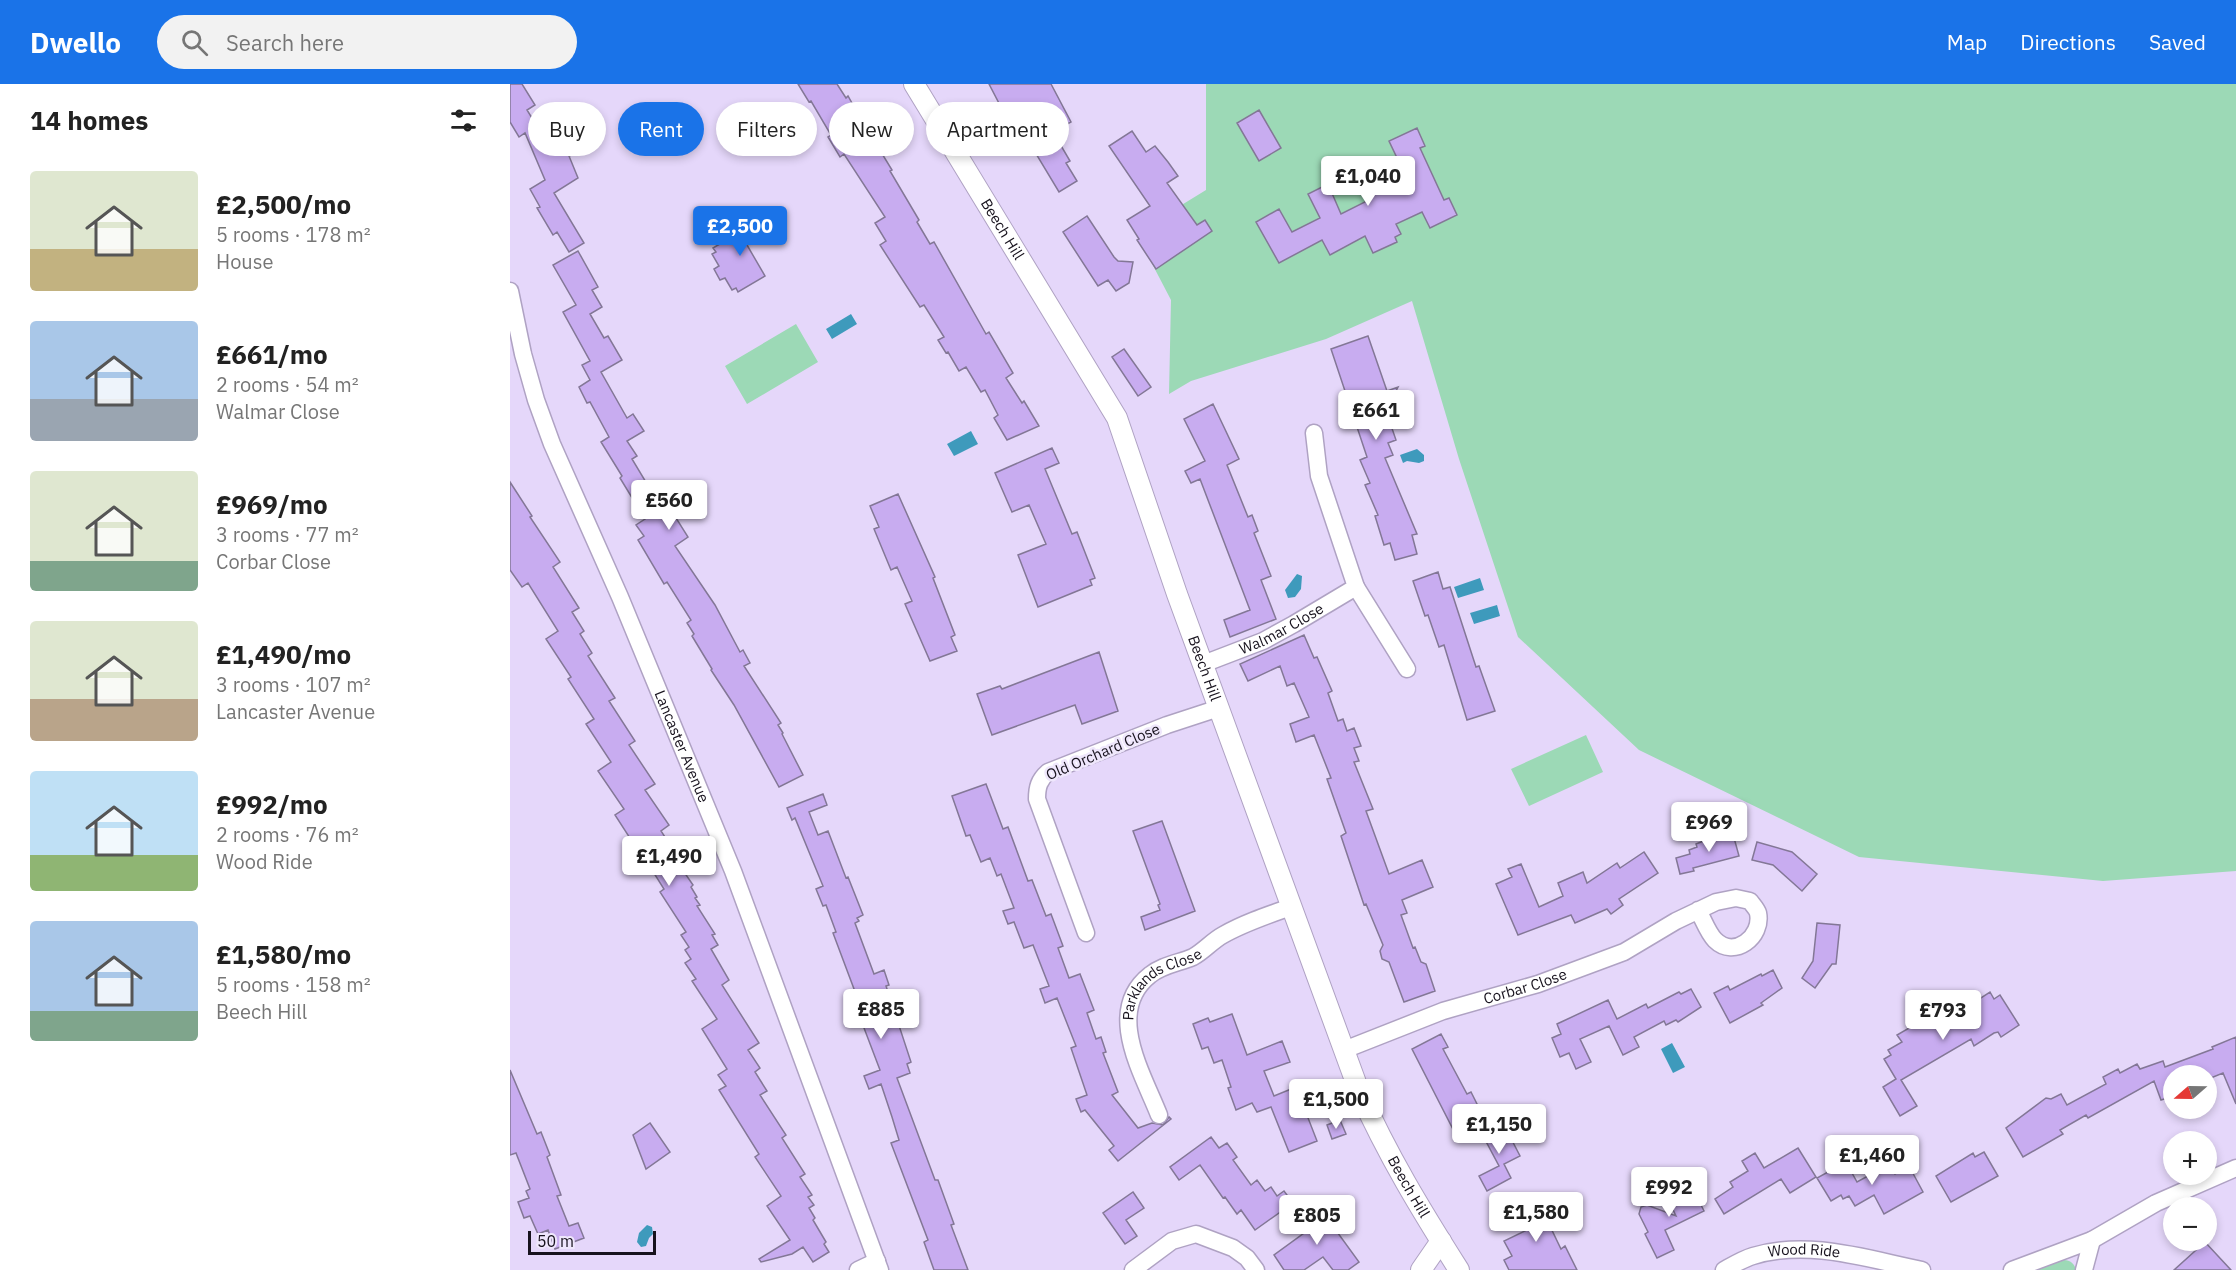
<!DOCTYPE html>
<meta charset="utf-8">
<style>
:root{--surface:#fff;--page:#f2f2f2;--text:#222;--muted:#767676;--accent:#1a73e8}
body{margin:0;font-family:"IBM Plex Sans",sans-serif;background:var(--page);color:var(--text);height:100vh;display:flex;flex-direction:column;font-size:22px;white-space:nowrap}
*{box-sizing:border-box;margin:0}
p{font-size:20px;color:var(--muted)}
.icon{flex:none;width:33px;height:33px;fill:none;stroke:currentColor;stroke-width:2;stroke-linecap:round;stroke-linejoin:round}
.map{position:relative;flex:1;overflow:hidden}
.drawer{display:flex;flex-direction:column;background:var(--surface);width:510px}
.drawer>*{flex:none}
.top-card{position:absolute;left:18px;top:18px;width:570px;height:54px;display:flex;gap:12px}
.needle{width:39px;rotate:250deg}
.fabs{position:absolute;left:1653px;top:981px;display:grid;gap:12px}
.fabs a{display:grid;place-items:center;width:54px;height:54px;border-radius:50%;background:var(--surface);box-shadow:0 3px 9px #0003;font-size:30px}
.scale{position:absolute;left:18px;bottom:15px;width:128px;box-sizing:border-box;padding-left:6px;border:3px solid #17121d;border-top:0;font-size:16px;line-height:21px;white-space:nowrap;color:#17121d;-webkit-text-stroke:4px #efe7fc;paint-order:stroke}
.price{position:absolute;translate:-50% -51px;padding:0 14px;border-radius:6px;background:#fff;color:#222;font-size:20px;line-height:39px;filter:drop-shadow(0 2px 3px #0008)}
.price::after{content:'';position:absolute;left:50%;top:36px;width:18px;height:14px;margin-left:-9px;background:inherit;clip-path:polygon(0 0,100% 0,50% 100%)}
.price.current{background:var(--accent);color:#fff}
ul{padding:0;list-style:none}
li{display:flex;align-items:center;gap:18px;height:150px;padding:0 30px}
li span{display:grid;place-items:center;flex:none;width:168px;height:120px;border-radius:6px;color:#555}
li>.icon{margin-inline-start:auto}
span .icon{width:72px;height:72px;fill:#fffc;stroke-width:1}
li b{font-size:26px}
h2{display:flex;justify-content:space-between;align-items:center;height:72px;padding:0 30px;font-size:26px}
.chip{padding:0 21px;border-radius:27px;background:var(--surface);box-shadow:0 3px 9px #0003;font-size:21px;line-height:54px}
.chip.current{background:var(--accent);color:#fff}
header{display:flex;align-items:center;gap:36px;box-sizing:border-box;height:84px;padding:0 30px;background:var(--accent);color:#fff}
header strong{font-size:28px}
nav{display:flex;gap:33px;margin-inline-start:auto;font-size:21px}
.search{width:420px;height:54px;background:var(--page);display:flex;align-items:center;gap:15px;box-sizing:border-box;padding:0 21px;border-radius:33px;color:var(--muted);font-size:22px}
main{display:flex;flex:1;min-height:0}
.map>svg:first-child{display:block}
.green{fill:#9cd9b6}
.water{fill:#3e9abc}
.building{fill:#c8acf0;stroke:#837796;stroke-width:1.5}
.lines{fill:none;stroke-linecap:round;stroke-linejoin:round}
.minor-casing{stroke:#afa2c3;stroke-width:19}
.tertiary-casing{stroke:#afa2c3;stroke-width:22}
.minor{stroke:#fff;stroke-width:16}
.tertiary{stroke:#fff;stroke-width:20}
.labels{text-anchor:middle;stroke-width:5;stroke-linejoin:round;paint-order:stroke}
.street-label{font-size:15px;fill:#17121d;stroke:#efe7fc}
</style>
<header>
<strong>Dwello</strong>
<div class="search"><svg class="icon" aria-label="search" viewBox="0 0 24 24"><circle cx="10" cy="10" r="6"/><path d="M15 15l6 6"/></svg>Search here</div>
<nav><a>Map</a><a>Directions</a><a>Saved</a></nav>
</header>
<main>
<section class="drawer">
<h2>14 homes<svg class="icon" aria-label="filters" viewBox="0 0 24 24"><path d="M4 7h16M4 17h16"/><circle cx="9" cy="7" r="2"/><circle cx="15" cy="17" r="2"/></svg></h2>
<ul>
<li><span style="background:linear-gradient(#dfe7d0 65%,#c2b280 0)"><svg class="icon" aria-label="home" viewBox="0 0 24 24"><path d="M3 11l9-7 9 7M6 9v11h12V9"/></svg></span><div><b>£2,500/mo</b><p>5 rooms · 178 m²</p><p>House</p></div></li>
<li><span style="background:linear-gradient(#a9c7e8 65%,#9aa5b1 0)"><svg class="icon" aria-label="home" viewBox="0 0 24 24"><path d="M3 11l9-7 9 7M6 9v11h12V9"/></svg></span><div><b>£661/mo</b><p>2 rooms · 54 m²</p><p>Walmar Close</p></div></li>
<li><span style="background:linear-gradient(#dfe7d0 75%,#7fa58c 0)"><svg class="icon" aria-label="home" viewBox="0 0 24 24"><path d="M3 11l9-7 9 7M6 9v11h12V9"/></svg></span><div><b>£969/mo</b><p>3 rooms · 77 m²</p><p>Corbar Close</p></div></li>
<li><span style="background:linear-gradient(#dfe7d0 65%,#b9a48a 0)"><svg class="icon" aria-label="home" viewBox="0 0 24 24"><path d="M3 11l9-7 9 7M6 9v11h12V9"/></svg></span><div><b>£1,490/mo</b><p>3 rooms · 107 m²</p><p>Lancaster Avenue</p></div></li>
<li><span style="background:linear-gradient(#bfe0f5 70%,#8fb573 0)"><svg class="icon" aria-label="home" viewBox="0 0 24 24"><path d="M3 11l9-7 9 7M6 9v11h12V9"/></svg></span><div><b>£992/mo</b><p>2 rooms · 76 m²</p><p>Wood Ride</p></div></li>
<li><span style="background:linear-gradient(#a9c7e8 75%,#7fa58c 0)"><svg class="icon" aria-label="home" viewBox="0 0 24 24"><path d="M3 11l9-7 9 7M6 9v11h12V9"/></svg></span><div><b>£1,580/mo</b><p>5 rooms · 158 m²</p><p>Beech Hill</p></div></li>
</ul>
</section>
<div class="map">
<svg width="1726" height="1186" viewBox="0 0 1726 1186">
<rect width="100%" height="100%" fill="#e5d7fa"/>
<!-- green -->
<path class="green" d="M696,0H1726V787L1593,797L1349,773L1129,666L1008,553L949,375L902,217L816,255L681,297L659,310L661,216L626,149L696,106Z
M286,240L308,278L237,320L215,282Z
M1076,651L1093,688L1019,722L1001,685Z
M1554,1176C1560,1176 1565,1180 1566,1186H1524Z"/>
<!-- water -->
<path class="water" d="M341,230L347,240L322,255L316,245Z
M461,347L468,360L444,372L437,360Z
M907,365L914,371V377L909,379L897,377L893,379L890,371Z
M787,490L792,492L791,505L785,513L778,514L775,506Z
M970,494L974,506L948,514L944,503Z
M987,521L990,532L964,540L960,529Z
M1162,959L1175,983L1163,989L1151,965Z
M137,1141L142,1143L143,1150L139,1154L136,1162L131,1163L127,1158L129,1149Z"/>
<!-- building -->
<path class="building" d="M0,0H12L25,21L17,26L33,52L53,44L64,70L59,72L68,94L44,109L74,159L59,168L47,148L43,151L27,124L30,123L20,105L35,96L15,49L9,53L0,38Z
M288,0H327L336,14L338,12L352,37L348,39L363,66L368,63L382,86L380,87L409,136L407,138L420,160L424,158L476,250L479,248L503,289L496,294L512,319L514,317L529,342L497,356L484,334L488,331L475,306L471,308L456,283L449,287L438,268L436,269L428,256L434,253L414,221L410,223L370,161L376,157L365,139L375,133L334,70L330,73L318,53L321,51L301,17L299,18Z
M479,0H541L561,38L543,48L560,77L556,79L567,97L549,108L513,48L506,52Z
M749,26L771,64L749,77L727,39Z
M907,44L915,62L910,64L934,116L939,114L947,131L920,144L912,128L886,140L891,150L885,153L887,158L863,169L855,152L820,171L812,156L769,179L746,138L769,125L782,148L810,134L798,110L818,100L831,130L859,116L848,92L887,74L879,57Z
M622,47L636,68L645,62L658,78L668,92L657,99L687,141L695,136L702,147L646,185L627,156L629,155L617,136L640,122L599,62Z
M577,132L604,173L608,177L623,178L619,199L606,207L598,196L588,202L553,148Z
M253,134L261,148L237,161L255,192L228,208L226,204L222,206L215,194L210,196L204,185L209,182L202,170L206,168L203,164Z
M68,167L88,203L82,206L92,223L80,230L94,254L98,252L112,276L91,288L117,334L123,330L134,347L117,357L127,372L122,375L152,425L174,410L182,423L166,434L178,453L165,462L205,521L230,568L233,566L240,579L234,582L271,639L268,641L273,649L272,650L293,691L269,703L224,621L201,586L202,585L182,552L184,550L177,539L181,536L157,498L154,500L128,456L134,452L126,441L135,435L110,394L112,392L91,358L99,353L80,318L77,319L69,303L80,296L72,281L80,277L53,228L66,221L43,181Z
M858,252L877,307L888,303L876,327L886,356L878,359L883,371L875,374L907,450L902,451L907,470L885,476L880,459L874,461L865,432L868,431L855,401L860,399L850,376L857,373L821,265Z
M614,265L641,303L628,312L602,273Z
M703,320L729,375L717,381L738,433L742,431L748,447L744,449L761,492L751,496L766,535L720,553L714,536L740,526L690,395L681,399L675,387L695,377L674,335Z
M542,364L549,379L535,385L562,450L567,448L585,494L580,496L582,501L528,523L508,471L536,460L519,421L502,428L485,389Z
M0,398L22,432L20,433L50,478L43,483L69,524L62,528L74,547L70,550L82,569L78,572L105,614L99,617L125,657L119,661L145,700L135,706L159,741L151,747L177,787L174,788L183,801L181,803L187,813L185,814L190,821L187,822L205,850L202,851L208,861L201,865L219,896L212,901L249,959L238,966L250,984L245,988L257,1007L250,1011L276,1051L272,1054L295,1090L290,1093L302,1111L298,1113L304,1121L299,1124L305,1134L303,1136L316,1158L314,1160L319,1168L303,1178L293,1163L282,1170L251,1178L249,1175L280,1156L257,1122L271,1112L245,1073L249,1070L209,1006L216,1002L208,991L217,985L192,945L207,935L182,897L186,895L175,879L181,875L175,866L179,863L171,851L176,848L150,808L154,805L137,778L134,781L126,769L129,768L105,731L114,725L88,687L101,678L76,640L84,635L58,595L61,593L36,555L48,547L18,499L12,503L0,486Z
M388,410L425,493L423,494L445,551L441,553L447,567L420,577L395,520L402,517L387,483L381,486L364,445L369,443L360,422Z
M928,488L933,505L940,503L966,583L969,582L985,627L957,636L934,561L929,563L918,531L915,532L903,497Z
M794,551L804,574L807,573L822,607L818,609L828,637L833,635L837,647L844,644L851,662L844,664L849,677L844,678L863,725L856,727L879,790L912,776L923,803L892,816L897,829L891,831L903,864L905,863L911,878L916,880L925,907L894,918L879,878L872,875L870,867L873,861L856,820L854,821L831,752L836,749L817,695L821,694L804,651L786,658L780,640L799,633L784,599L777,602L770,582L738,597L730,580Z
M589,568L608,627L572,640L565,621L482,651L467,610L490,602L492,605Z
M476,700L493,745L498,743L518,797L522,796L536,832L541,830L553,862L548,864L559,894L570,890L584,926L577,929L586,955L591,953L596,968L593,969L608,1008L602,1011L628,1044L642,1039L653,1041L659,1033L661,1035L608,1077L599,1066L604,1062L575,1026L571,1028L566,1015L577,1011L561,964L566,962L547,914L535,919L530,905L539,902L523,861L514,864L504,838L498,840L493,827L504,824L491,790L487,792L480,774L471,778L460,751L456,752L442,712Z
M313,710L317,721L299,728L308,751L318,747L336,794L338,793L353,831L347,834L349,837L345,839L364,890L374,886L379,901L376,902L401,978L397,980L400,989L387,994L425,1096H428L444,1140L441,1141L458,1186H424L414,1158L418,1156L381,1059L389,1056L382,1033L371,1000L359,1005L354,992L370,986L343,915L347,913L323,849L326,848L316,821L313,822L306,805L313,802L285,734L282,736L277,724Z
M652,737L685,827L635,846L631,833L650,826L648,821L650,820L623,747Z
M1211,750V752L1223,750L1229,772L1183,784L1184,787L1170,790L1166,774L1180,770L1179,766L1187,763L1186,760Z
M1247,758L1282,768L1307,790L1292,807L1263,781L1242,776Z
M1134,768L1148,789L1109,815L1113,821L1101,830L1097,825L1065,839L1061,831L1008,851L986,800L1002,793L998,785L1011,780L1029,823L1053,812L1048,799L1073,788L1077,799L1107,779L1110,784Z
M1307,839L1330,841L1326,880H1322L1305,904L1292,894L1303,877Z
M1263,886L1272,904L1251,919L1253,921L1220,939L1204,909L1218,902L1220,906L1251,890L1252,892Z
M1181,905L1191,923L1168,938L1166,936L1156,941L1154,937L1124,953L1129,963L1113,971L1099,942L1070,955L1081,978L1066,985L1059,969L1050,973L1042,954L1051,950L1047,940L1098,916L1107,935L1136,920L1138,924L1169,908L1171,910Z
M1480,908L1484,915L1490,911L1509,941L1491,953L1488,948L1484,949L1464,962L1461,955L1391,996L1407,1022L1390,1032L1373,1003L1386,995L1374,975L1381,971L1378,966L1392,958L1387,951L1425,929L1427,933L1453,917L1457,923Z
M722,930L737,971L772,957L780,978L754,987L764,1012L786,1003L807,1057L779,1068L761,1023L747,1028L742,1019L726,1026L718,1004L721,1003L712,976L704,979L698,963L692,965L683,940L698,934L700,938Z
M931,950L938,963L933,965L957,1010L961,1008L977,1040L948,1055L902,965Z
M1726,953V1020L1713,989L1696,996V992H1664V1012L1651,1016L1644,997L1578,1034L1576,1031L1550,1046L1553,1050L1513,1073L1496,1044L1536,1014L1541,1015L1551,1010L1557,1021L1596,1000L1593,993L1608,985L1610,989L1627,980L1630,985L1653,977L1655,983L1703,965L1702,963Z
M0,986L27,1050L31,1048L40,1071L37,1073L51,1111L47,1112L59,1142L68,1139L74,1154L45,1165L38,1146L28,1150L20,1132L14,1134L8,1118L19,1114L16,1107L20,1105L6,1069L0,1071Z
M830,1036L836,1050L822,1055L817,1041Z
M992,1037L1010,1072L994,1080L1001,1094L977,1107L969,1092L989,1082L971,1048Z
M140,1039L160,1068L136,1085L123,1051Z
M701,1053L709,1064L717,1059L727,1073L723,1076L741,1101L747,1096L755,1107L761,1103L767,1112L774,1107L783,1119L745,1146L731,1126L727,1130L715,1113L713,1114L690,1081L669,1096L660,1083Z
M1288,1064L1306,1093L1280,1109L1271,1095L1214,1130L1205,1115L1223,1103L1220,1098L1238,1087L1232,1077L1245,1069L1254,1084Z
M1474,1068L1488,1092L1441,1118L1426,1092L1463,1069L1465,1073Z
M1336,1078L1347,1098L1380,1080L1385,1090L1399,1082L1413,1108L1374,1130L1364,1111L1345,1122L1339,1112L1333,1115L1331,1111L1321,1117L1307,1094Z
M1180,1099L1194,1127L1155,1146L1164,1166L1147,1174L1135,1150L1138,1148L1129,1130L1131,1123L1137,1121L1166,1132L1156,1111Z
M623,1108L634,1124L616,1136L627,1152L615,1160L593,1129Z
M1026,1113L1051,1165L1055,1162L1067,1186H999L994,1176L1002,1172L994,1157L1015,1147L1004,1124Z
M809,1123L849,1178L838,1186H823L813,1173L794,1186H774L764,1171L794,1149L787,1140Z
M1695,1158L1721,1186H1664Z"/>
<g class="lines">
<!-- minor casing -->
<g class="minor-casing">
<g id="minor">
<path id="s1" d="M0,207L13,270L26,316L42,360L110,513L223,787L370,1186"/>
<path d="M846,503L897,585"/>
<path id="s2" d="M693,580L753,557L784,540L846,503L809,392L804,349"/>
<path d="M576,849L527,715C527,703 529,696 538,688L657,641L709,624"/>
<path id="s3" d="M834,966L933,927L1028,900L1114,868L1166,837L1206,818L1226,814L1240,817C1242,820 1247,825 1248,829C1253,853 1224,875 1205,856C1198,849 1193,835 1188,826"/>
<path id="s4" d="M649,1031C633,990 594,927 640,891C652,881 669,879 683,873C694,867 702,857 713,851C734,839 758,831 781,823"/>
<path d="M348,1186L367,1177"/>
<path d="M623,1186L662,1157L686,1150L723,1164L737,1174L746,1186"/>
<path id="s5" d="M1214,1186C1223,1181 1233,1175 1243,1172C1299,1155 1357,1175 1412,1186"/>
<path d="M1502,1186L1582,1156L1646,1119L1726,1084"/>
<path d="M1574,1186L1582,1156"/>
</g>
</g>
<!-- tertiary casing -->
<g class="tertiary-casing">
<g id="tertiary">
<path id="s6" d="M404,0L607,334L667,510L849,1007C878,1072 911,1126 949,1186"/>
<path d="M911,1186L931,1157"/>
</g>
</g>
<!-- minor -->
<use href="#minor" class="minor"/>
<!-- tertiary -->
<use href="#tertiary" class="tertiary"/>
</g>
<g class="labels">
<!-- street labels -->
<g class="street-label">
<text dy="5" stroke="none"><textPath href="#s6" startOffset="170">Beech Hill</textPath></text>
<text dy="5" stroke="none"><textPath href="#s2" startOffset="86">Walmar Close</textPath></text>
<text dy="5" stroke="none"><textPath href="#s6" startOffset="656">Beech Hill</textPath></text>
<text dy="5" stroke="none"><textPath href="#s1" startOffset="488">Lancaster Avenue</textPath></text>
<text transform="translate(593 668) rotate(-23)" y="5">Old Orchard Close</text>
<text dy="5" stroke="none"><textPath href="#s3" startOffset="192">Corbar Close</textPath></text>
<text dy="5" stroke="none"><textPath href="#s4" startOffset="154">Parklands Close</textPath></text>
<text dy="5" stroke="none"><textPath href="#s6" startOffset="1214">Beech Hill</textPath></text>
<text dy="5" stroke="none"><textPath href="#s5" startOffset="84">Wood Ride</textPath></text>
</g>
</g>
</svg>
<div class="fabs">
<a><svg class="needle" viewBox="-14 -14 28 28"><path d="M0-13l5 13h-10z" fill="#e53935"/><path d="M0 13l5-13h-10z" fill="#767676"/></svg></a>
<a>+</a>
<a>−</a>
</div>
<div class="scale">50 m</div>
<b class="price" style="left:858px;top:123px">£1,040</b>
<b class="price current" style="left:230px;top:173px">£2,500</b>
<b class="price" style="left:866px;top:357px">£661</b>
<b class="price" style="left:159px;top:447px">£560</b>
<b class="price" style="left:1199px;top:769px">£969</b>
<b class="price" style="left:159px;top:803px">£1,490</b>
<b class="price" style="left:371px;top:956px">£885</b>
<b class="price" style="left:1433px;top:957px">£793</b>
<b class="price" style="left:826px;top:1046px">£1,500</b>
<b class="price" style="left:989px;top:1071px">£1,150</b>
<b class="price" style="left:1362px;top:1102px">£1,460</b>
<b class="price" style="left:1159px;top:1134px">£992</b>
<b class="price" style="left:1026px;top:1159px">£1,580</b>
<b class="price" style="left:807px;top:1162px">£805</b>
<div class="top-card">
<a class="chip">Buy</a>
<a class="chip current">Rent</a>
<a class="chip">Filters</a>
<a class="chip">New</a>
<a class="chip">Apartment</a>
</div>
</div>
</main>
